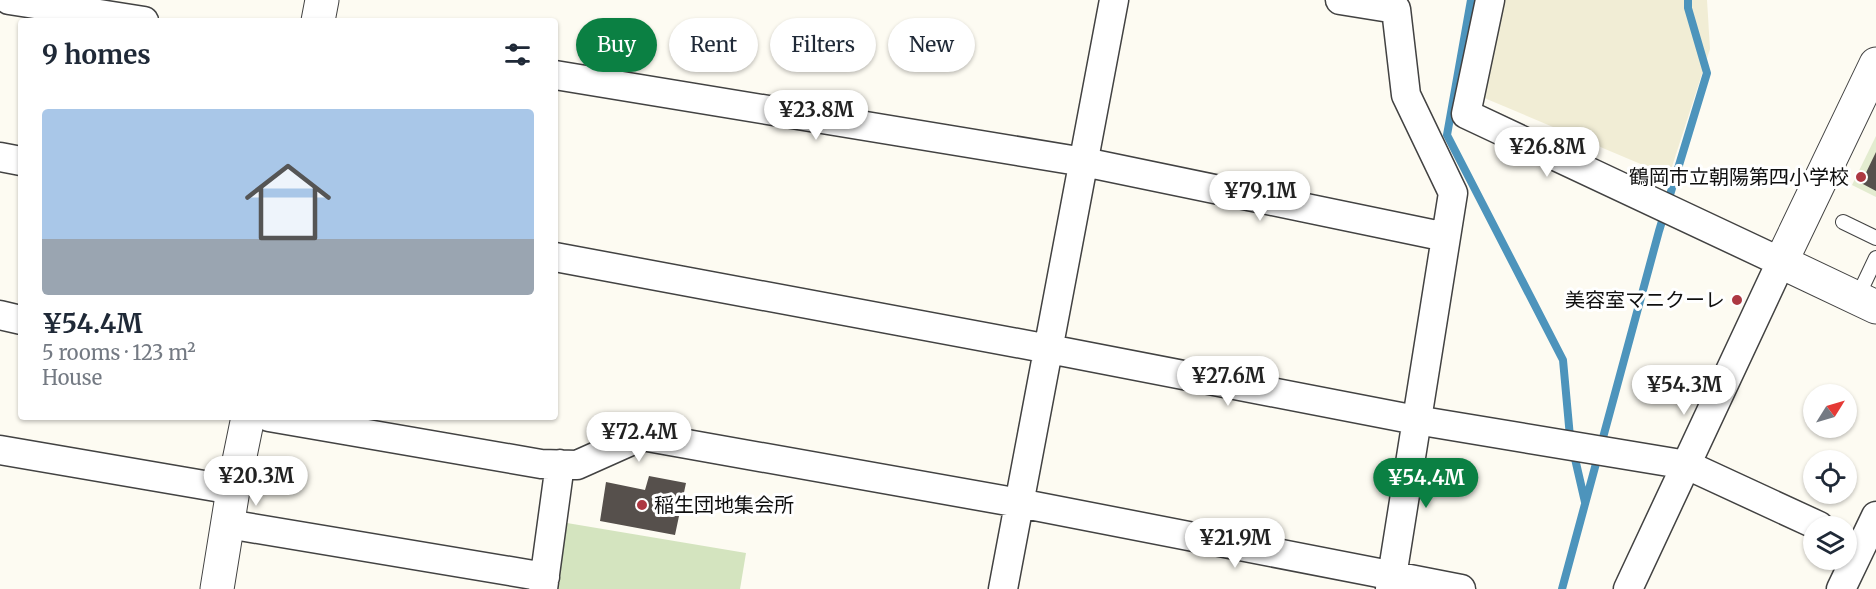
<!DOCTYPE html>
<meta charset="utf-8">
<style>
:root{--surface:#fff;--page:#f6f6f7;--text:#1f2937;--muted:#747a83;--accent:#0b8043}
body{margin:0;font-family:Merriweather,"Noto Sans JP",serif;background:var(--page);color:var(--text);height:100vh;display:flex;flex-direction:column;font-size:22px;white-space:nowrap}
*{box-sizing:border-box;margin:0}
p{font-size:20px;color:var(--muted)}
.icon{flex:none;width:33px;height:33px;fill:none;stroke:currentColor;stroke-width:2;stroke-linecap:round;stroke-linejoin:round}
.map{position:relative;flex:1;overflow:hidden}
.details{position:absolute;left:18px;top:18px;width:540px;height:402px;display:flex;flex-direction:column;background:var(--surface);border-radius:6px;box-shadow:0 2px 4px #0004}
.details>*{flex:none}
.guide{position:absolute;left:576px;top:18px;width:570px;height:54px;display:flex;gap:12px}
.needle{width:39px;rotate:53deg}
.buttons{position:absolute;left:1803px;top:384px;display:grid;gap:12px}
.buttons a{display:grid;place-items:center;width:54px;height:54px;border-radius:50%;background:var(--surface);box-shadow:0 2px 4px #0004;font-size:30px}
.price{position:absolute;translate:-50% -51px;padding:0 14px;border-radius:21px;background:#fff;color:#222;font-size:20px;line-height:39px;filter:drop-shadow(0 2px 3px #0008)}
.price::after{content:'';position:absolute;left:50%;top:36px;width:18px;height:14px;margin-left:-9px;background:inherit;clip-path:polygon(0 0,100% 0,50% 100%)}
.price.on{background:var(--accent);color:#fff}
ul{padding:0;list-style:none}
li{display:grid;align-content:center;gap:12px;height:318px;padding:0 24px}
li span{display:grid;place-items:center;height:186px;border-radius:6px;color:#555}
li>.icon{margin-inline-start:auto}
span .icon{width:108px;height:108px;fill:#fffc;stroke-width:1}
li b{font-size:26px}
h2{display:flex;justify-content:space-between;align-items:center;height:72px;padding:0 24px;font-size:26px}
.tag{padding:0 21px;border-radius:27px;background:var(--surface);box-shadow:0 2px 4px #0004;font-size:21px;line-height:54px}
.tag.on{background:var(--accent);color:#fff}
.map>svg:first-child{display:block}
.farmland{fill:#f1edd5}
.green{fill:#d4e4bf}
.pitch{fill:#e3ecd0}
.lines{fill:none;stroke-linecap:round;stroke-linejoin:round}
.stream{stroke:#4d94bc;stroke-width:8}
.building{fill:#56504c}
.service-casing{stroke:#424242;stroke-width:16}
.minor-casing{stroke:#424242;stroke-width:31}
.tertiary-casing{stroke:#424242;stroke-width:35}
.service{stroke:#fff;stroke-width:14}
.minor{stroke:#fff;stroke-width:28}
.tertiary{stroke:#fff;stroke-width:33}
.poi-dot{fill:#ad3842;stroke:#fff;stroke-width:2}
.labels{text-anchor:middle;stroke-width:6;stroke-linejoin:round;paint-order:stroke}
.poi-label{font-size:20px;fill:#0f0f0f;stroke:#fff;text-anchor:end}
</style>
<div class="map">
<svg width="1876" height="589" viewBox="0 0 1876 589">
<rect width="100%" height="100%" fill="#fdfbf2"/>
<!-- farmland -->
<path class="farmland" d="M1499,0H1707L1710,49L1669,176L1482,97Z"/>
<!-- green -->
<path class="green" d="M561,522L746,553L740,589H552Z"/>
<!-- pitch -->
<path class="pitch" d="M1876,136V197L1852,185Z"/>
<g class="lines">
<!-- stream -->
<path class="stream" d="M1471,0L1447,135L1563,360L1570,437L1585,502
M1562,589L1659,231L1707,73L1688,8V0"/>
</g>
<!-- building -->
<path class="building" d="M1876,152V191L1861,183Z
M649,476L686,483L675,535L600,521L606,482L645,490Z"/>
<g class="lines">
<!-- service casing -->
<g class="service-casing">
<path id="service" d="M1843,222L1876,238
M1857,298L1876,258"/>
</g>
<!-- minor casing -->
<g class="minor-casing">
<path id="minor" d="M9,0L144,21
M1340,0L1396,9L1406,95L1453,193L1390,589
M1490,0L1466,114L1781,262L1628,589
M555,75L1084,162L1446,237
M0,157L21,161
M555,257L1049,349L1416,420L1687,465L1819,526
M0,315L21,320
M269,417L541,464L577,465L642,436L1019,503L1461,589
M0,450L233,490
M228,524L545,577
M543,589L560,464
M1003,589L1114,0
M1841,589L1876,516"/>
</g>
<!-- tertiary casing -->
<g class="tertiary-casing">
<path id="tertiary" d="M318,21L322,0
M1876,64L1781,262L1876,307
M217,589L233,490L248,417"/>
</g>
<!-- service -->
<use href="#service" class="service"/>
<!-- minor -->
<use href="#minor" class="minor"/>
<!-- tertiary -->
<use href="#tertiary" class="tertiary"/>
</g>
<!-- markers -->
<g class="poi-dot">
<circle cx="1861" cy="177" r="6"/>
<circle cx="1737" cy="300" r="6"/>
<circle cx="642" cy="505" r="6"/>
</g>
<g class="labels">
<!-- poi labels -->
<g class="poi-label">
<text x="1849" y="184">鶴岡市立朝陽第四小学校</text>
<text x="1725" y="307">美容室マニクーレ</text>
<text x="654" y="512" text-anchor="start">稲生団地集会所</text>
</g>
</g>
</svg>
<div class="buttons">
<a><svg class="needle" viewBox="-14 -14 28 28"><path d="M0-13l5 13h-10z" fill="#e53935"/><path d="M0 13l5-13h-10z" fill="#747a83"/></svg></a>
<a><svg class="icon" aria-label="locate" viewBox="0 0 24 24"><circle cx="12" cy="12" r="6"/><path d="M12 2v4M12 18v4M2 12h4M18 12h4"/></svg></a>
<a><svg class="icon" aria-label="layers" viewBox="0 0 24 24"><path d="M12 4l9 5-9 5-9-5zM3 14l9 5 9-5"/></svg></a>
</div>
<b class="price" style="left:816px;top:141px">¥23.8M</b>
<b class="price" style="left:1547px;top:178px">¥26.8M</b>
<b class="price" style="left:1260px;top:222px">¥79.1M</b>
<b class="price" style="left:1228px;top:407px">¥27.6M</b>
<b class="price" style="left:1684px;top:416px">¥54.3M</b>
<b class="price" style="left:639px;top:463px">¥72.4M</b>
<b class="price" style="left:256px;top:507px">¥20.3M</b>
<b class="price on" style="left:1426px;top:509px">¥54.4M</b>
<b class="price" style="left:1235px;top:569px">¥21.9M</b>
<div class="guide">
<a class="tag on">Buy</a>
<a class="tag">Rent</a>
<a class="tag">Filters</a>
<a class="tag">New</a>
</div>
<section class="details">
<h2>9 homes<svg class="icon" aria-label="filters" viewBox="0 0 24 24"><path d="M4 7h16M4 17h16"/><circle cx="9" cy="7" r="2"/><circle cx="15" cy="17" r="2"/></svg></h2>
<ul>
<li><span style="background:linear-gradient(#a9c7e8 70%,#9aa5b1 0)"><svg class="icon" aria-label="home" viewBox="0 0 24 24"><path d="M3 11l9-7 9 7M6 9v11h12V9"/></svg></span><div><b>¥54.4M</b><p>5 rooms · 123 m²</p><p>House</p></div></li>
</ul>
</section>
</div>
